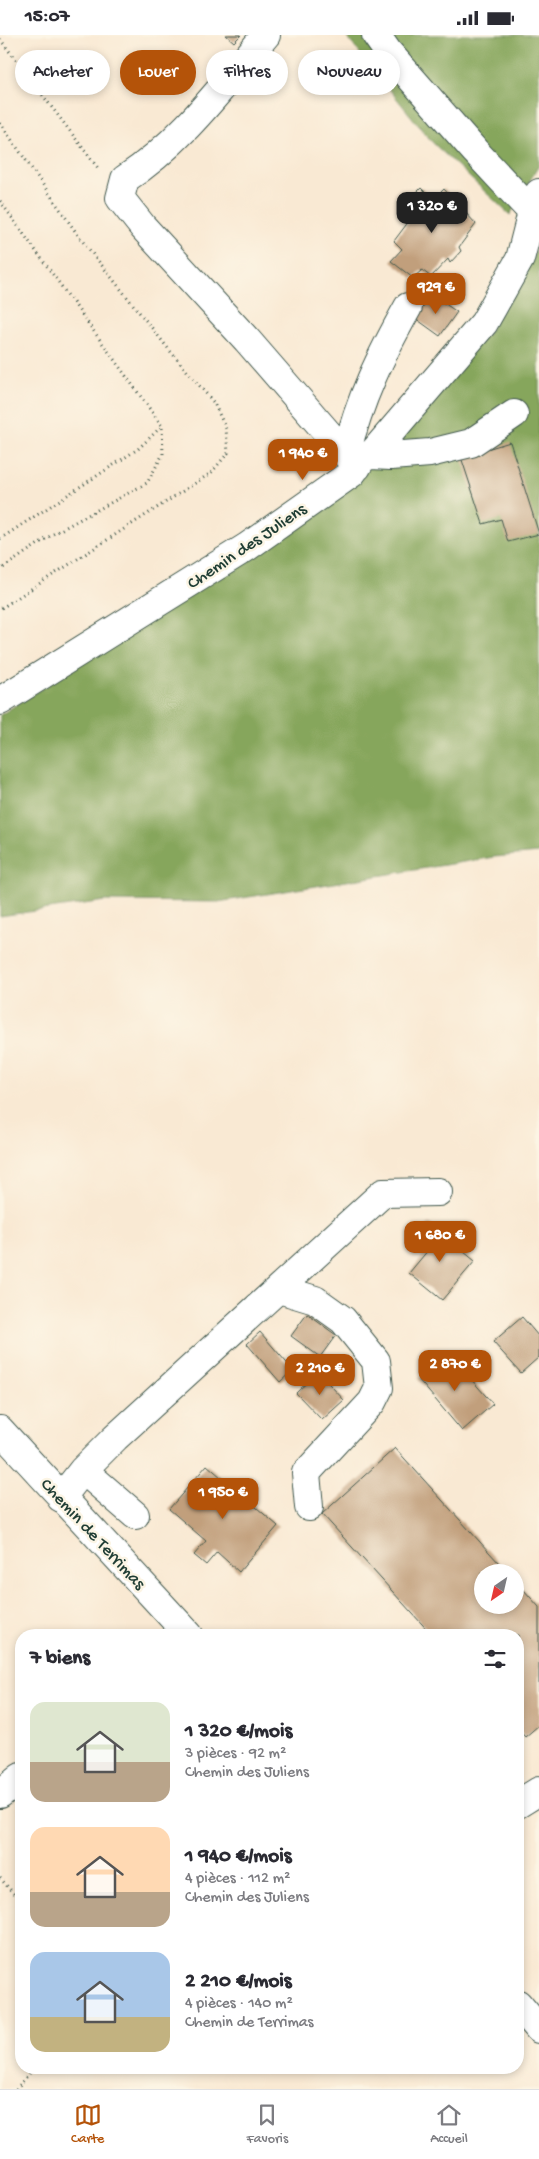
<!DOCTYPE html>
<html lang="fr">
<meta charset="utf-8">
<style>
:root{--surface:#fff;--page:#f7f7f7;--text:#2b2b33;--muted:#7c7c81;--line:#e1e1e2;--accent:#b45309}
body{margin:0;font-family:"Gochi Hand",sans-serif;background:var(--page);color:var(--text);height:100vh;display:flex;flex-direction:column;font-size:19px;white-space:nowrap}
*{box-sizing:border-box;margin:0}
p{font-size:16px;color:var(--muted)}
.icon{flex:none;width:28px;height:28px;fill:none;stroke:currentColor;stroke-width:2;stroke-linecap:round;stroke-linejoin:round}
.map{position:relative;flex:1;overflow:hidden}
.sheet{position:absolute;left:15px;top:1594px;width:509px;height:445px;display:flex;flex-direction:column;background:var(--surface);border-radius:20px;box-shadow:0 2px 8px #0003}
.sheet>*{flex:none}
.guide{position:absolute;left:15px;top:15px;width:510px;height:45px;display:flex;gap:10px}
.needle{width:32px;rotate:214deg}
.fabs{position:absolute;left:474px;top:1529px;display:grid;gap:10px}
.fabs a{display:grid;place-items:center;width:50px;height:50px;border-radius:50%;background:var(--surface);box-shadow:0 2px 8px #0003;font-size:25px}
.price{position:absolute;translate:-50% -42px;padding:0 11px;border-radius:10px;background:var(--accent);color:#fff;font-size:16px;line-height:32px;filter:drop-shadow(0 1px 2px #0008)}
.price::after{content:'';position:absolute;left:50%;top:30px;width:15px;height:11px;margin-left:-8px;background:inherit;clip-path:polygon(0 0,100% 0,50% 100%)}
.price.current{background:#222;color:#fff}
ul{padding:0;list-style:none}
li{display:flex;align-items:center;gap:15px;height:125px;padding:0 15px}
li span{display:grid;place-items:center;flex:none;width:140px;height:100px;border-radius:15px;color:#555}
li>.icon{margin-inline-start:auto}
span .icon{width:60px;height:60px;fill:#fffc;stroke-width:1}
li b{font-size:21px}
h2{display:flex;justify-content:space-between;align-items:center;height:60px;padding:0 15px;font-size:21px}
.chip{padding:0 18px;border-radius:22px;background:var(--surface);box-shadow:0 2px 8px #0003;font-size:18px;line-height:45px}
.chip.current{background:var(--accent);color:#fff}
.status{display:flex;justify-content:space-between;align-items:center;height:35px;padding:0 25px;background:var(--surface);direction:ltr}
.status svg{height:14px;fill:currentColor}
.menu{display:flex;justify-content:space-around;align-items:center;height:70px;border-top:1px solid var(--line);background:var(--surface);font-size:14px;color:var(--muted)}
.menu a{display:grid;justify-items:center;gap:2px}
.menu .current{color:var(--accent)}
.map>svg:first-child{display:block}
.forest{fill:#86a65b;stroke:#527248}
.building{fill:#c19f7b}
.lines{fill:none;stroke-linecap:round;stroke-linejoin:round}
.minor-casing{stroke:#40574c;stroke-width:30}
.path{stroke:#40574c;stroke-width:3;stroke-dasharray:1 4;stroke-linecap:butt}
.minor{stroke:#fff;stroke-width:28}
.labels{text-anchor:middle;stroke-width:5;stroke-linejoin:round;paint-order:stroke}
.street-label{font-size:18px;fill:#1f3d34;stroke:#fcf5e5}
</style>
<div class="status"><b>15:07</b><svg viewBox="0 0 49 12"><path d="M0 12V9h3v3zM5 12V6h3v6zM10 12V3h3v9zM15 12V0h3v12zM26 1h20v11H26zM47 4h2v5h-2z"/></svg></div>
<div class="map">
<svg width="539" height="2054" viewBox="0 0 539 2054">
<rect width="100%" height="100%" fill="#fcf5e5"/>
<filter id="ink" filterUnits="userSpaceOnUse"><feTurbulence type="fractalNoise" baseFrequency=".02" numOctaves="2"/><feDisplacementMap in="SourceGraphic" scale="10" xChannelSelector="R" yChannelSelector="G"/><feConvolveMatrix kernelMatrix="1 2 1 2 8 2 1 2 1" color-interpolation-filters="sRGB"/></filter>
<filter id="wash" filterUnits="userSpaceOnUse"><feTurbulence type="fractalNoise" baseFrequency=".0096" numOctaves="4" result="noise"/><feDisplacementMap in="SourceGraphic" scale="20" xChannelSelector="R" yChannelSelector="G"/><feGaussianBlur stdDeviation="1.12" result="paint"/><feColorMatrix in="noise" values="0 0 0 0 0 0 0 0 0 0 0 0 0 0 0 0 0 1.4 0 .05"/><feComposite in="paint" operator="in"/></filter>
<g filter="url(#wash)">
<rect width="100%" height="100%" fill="#f9e9d3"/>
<!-- forest -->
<path class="forest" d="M345,0H539V130L510,180L433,108Z
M539,210V818L494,822L218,867L105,866L0,881V680L304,488L488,298Z"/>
<g id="blocks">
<!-- building -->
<path class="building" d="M226,0H241L234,7Z
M421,153L433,165L444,154L476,189L459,212L461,216L450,228L448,224L431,242L422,235L413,243L391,226L402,214L394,206L409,186L406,183L414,174L408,166Z
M432,260L457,277L440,301L415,283Z
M510,407L539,499L508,507L501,484L483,489L461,422Z
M429,1188L475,1226L442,1265L409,1238L429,1214L416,1203Z
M307,1279L336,1300L320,1322L291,1301Z
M522,1282L539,1302V1322L521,1338L493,1307Z
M260,1297L293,1335L280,1347L247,1309Z
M448,1318L493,1369L462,1396L418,1344Z
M318,1337L344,1365L322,1385L296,1358Z
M395,1413L508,1538H482V1570H515V1545L539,1572V1690L525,1702L518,1694V1600H432L322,1479Z
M207,1430L278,1491L239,1537L217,1517L206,1530L194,1520L206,1506L169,1474Z"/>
</g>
</g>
<g filter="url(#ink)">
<use href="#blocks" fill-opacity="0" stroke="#40574c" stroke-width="1"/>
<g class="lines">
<!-- minor casing -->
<g class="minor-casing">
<path id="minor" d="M266,0C223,50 182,107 125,144L120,163L143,192L247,305L357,432
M376,0L388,17L475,116L532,177L539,181
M346,419C360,363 380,322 408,272
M371,420L391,421L430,418L471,408L514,379
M0,666L247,512L352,438L363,423L371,420L484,288L520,224L532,177L539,158
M279,1254L315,1265L343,1285L376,1326L379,1353L372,1367L306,1438L309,1472
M0,1395L189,1600
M83,1435L135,1480
M61,1463L83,1435L115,1403L383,1158L438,1157
M0,1759L21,1742
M518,1769L539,1756
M518,1969L539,1994"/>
</g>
<!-- path -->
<path class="path" d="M0,4L98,133
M0,88L80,203L171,317L214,368L226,394L228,418L211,438L0,574
M0,166L162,391
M0,504L138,414L162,391L163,419L147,448L53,499L0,535
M0,1843L14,1859L21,1861
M16,2054L35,2032"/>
<!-- minor -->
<use href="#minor" class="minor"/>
</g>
</g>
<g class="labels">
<!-- street labels -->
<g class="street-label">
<text transform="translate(246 510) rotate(-34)" y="6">Chemin des Juliens</text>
<text transform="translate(94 1498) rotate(47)" y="6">Chemin de Terrimas</text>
</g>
</g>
</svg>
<div class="fabs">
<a><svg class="needle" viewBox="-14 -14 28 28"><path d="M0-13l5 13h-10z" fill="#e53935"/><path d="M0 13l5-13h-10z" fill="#7c7c81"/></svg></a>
</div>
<b class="price current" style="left:432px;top:199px">1 320 €</b>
<b class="price" style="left:436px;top:280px">929 €</b>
<b class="price" style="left:303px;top:446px">1 940 €</b>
<b class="price" style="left:440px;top:1228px">1 680 €</b>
<b class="price" style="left:455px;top:1357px">2 870 €</b>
<b class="price" style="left:320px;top:1361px">2 210 €</b>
<b class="price" style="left:223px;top:1485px">1 950 €</b>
<div class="guide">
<a class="chip">Acheter</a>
<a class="chip current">Louer</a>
<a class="chip">Filtres</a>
<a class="chip">Nouveau</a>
</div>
<section class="sheet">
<h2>7 biens<svg class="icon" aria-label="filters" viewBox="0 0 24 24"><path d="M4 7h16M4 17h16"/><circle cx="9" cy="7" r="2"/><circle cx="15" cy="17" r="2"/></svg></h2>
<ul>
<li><span style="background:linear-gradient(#dfe7d0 60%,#b9a48a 0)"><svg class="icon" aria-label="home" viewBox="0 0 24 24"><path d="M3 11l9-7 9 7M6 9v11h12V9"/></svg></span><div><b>1 320 €/mois</b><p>3 pièces · 92 m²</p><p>Chemin des Juliens</p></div></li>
<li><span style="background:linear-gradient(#ffd9b3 65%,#b9a48a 0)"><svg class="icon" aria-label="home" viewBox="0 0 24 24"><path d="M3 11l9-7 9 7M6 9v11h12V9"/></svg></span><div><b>1 940 €/mois</b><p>4 pièces · 112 m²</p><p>Chemin des Juliens</p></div></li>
<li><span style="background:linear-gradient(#a9c7e8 65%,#c2b280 0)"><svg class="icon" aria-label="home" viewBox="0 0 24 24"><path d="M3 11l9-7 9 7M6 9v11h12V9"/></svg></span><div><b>2 210 €/mois</b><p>4 pièces · 140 m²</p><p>Chemin de Terrimas</p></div></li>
</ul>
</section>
</div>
<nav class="menu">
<a class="current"><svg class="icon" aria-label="map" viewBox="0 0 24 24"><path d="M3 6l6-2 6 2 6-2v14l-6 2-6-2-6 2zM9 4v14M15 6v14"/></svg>Carte</a>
<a><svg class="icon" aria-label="saved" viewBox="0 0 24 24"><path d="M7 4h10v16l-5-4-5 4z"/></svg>Favoris</a>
<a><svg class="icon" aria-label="home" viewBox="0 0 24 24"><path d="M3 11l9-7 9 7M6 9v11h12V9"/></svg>Accueil</a>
</nav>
